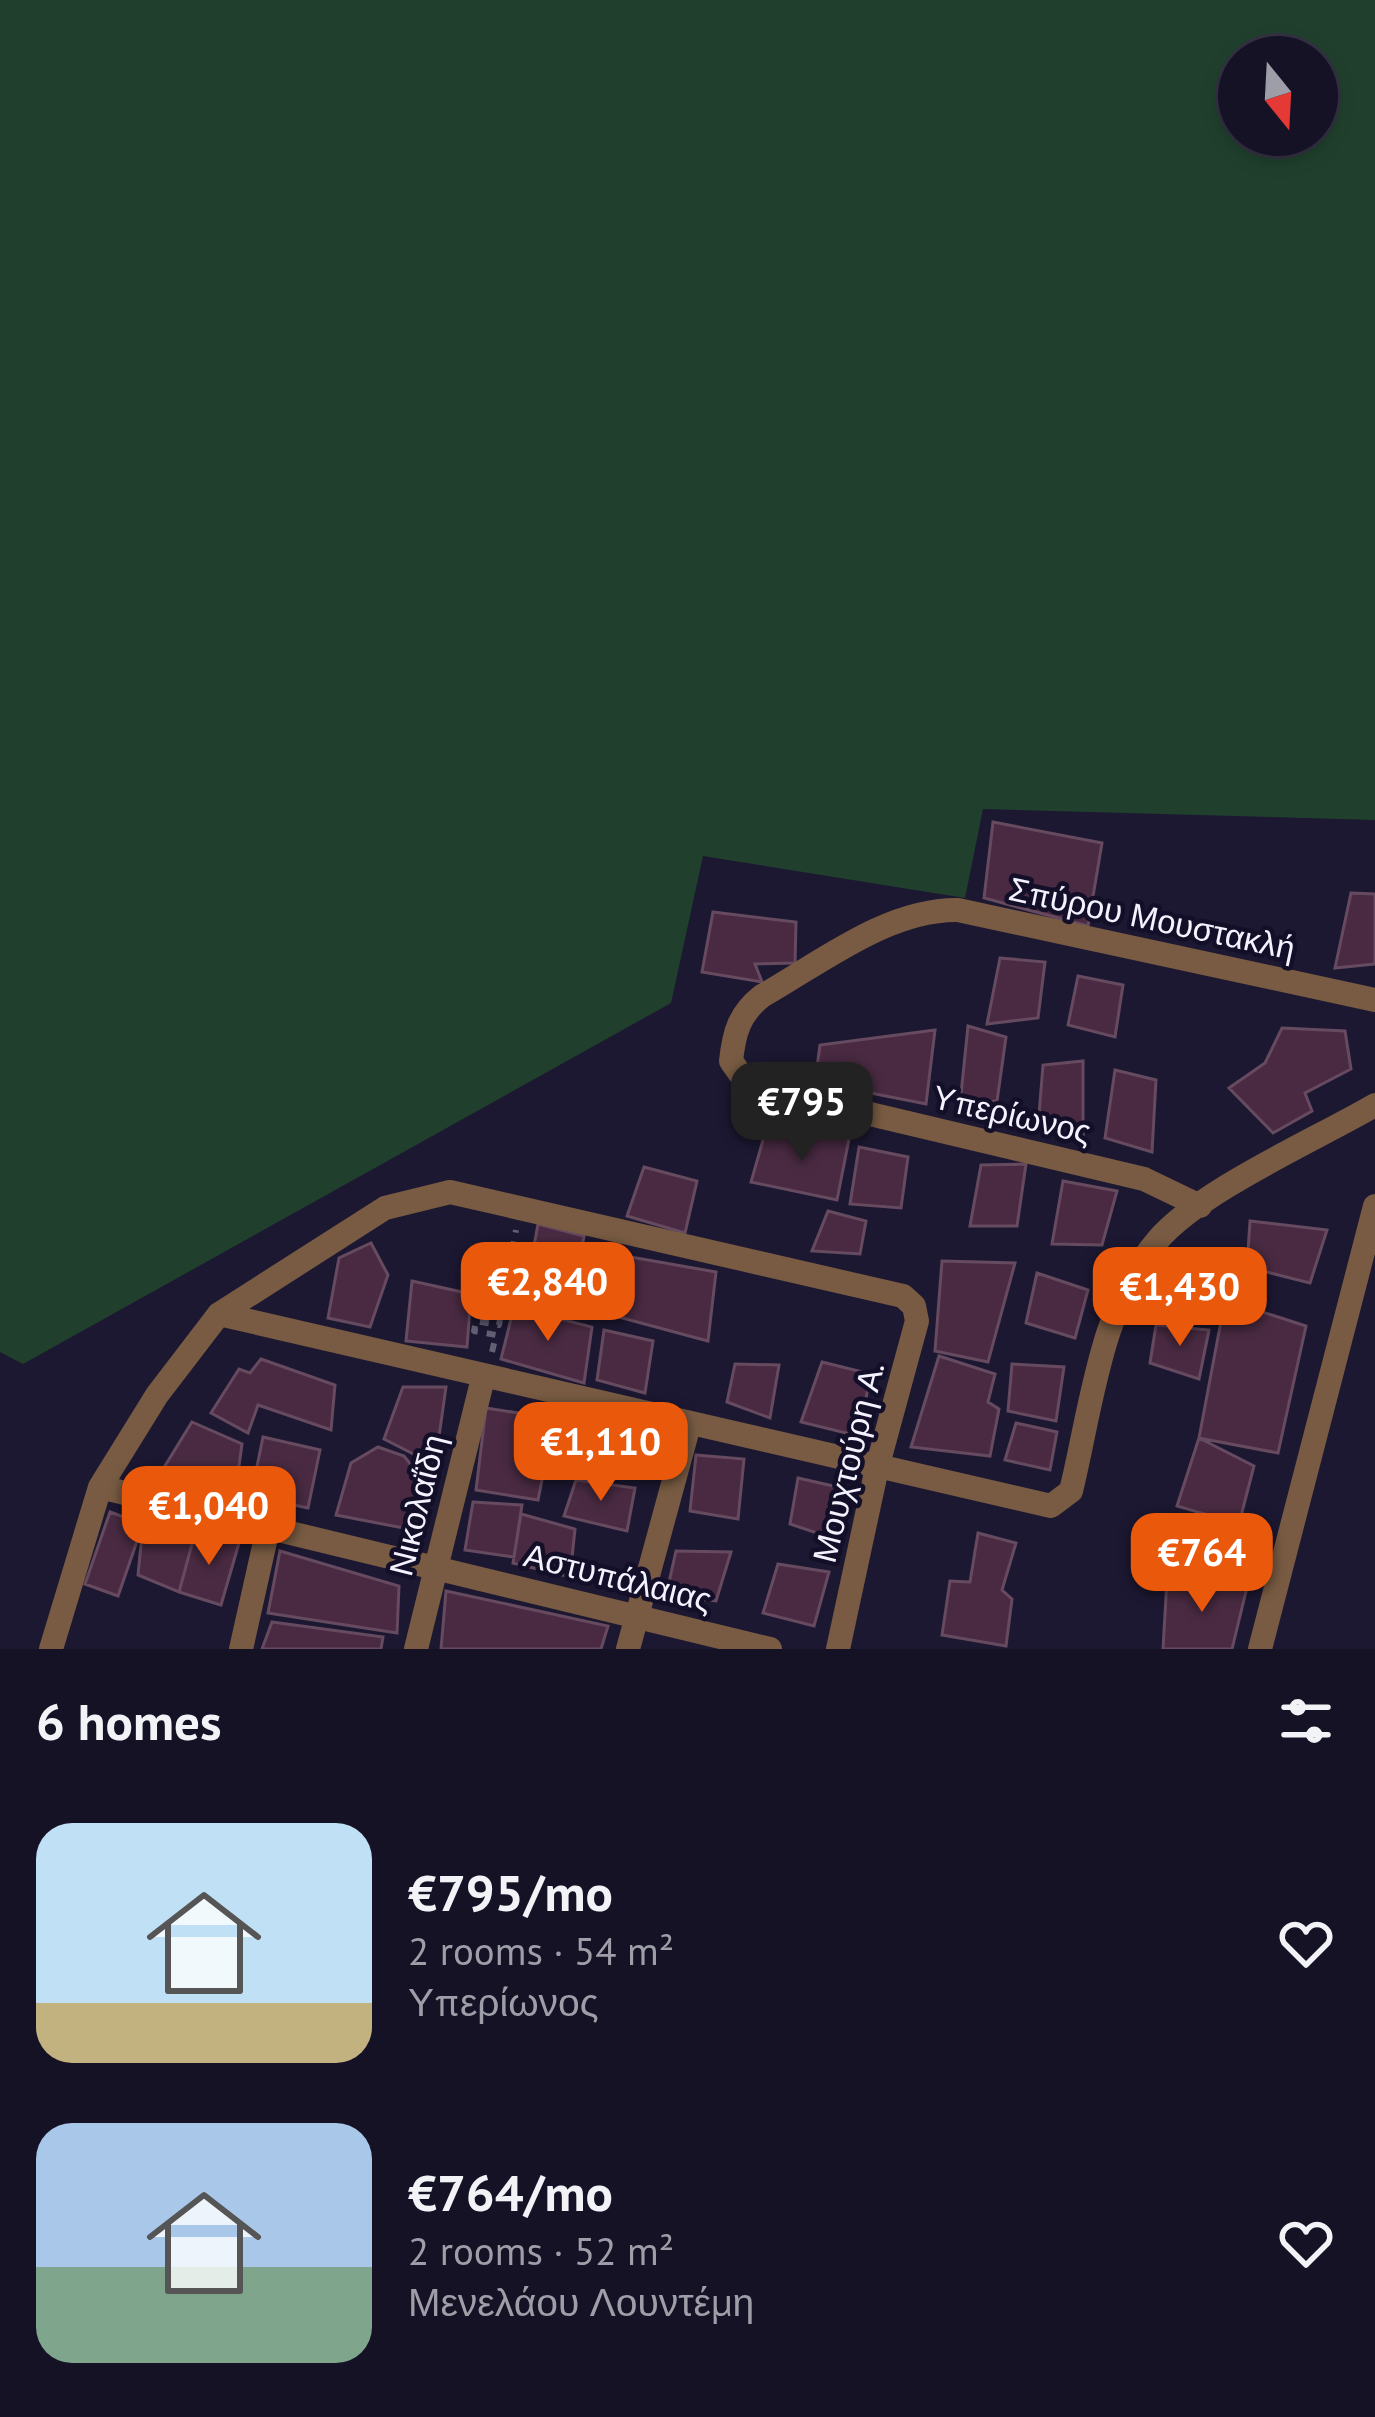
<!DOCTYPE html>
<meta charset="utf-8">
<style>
:root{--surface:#151226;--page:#222032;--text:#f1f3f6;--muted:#9d9ea7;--line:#343243;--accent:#ea580c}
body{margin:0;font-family:"PT Sans",sans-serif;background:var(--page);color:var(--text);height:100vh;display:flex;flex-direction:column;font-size:45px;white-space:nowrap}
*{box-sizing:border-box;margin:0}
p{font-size:39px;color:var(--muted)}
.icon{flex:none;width:66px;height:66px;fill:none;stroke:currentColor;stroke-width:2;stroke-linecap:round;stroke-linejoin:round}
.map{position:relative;height:1649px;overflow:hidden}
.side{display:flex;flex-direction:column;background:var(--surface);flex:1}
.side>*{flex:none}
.needle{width:78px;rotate:162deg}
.controls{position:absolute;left:1218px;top:36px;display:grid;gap:24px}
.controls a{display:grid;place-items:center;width:120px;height:120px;border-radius:50%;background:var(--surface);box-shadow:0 6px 18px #0003,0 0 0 3px var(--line);font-size:60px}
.price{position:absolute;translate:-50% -102px;padding:0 27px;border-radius:24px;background:var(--accent);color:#fff;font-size:39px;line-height:78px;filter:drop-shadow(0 3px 6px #0008)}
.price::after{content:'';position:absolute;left:50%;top:72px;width:36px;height:27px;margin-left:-18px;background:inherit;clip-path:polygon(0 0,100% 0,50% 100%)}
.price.active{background:#222;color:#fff}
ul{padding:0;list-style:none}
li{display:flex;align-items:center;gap:36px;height:300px;padding:0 36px}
li span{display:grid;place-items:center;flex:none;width:336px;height:240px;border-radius:36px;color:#555}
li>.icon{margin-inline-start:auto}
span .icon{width:144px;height:144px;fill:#fffc;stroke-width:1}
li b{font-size:51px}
h2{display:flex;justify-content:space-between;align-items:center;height:144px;padding:0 36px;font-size:51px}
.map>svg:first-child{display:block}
.green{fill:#20402d;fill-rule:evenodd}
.building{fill:#492a42;stroke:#664a5f;stroke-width:3}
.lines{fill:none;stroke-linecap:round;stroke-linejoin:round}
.path{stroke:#636075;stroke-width:6;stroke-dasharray:9 9;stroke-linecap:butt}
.minor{stroke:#785b42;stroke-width:24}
.labels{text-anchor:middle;stroke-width:9;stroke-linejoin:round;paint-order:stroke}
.street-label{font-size:33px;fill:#f3f2fe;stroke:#130f28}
</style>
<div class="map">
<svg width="1375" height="1649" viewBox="0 0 1375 1649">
<rect width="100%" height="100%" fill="#1c1832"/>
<!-- green -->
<path class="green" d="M0,0H1375V820L983,809L965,898L703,856L671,1003L23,1364L0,1352ZM1239,57H1317V135H1239Z"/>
<!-- building -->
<path class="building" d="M993,822L1102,843L1088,926L984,898Z
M1351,893L1375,894V964L1335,968Z
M713,912L796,922L795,963L755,964L762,982L702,972Z
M1000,958L1045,962L1038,1018L987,1024Z
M1078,976L1123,985L1115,1037L1068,1025Z
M968,1026L1006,1037L997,1101L960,1104Z
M1282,1028L1345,1031L1351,1069L1305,1093L1312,1111L1273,1133L1229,1088L1265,1063Z
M935,1030L926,1104L815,1082L820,1045Z
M1083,1061V1136L1038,1127L1043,1065Z
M1115,1070L1156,1080L1152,1152L1105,1138Z
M765,1133L849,1139L837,1200L751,1182Z
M859,1147L908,1157L901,1208L850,1204Z
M1026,1164L1017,1226H970L981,1165Z
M644,1167L697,1181L685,1233L627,1216Z
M1063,1181L1117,1191L1102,1245L1052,1244Z
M828,1211L866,1221L860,1254L812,1251Z
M1250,1221L1327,1230L1310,1283L1247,1267Z
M538,1224L584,1236L571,1312L524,1301Z
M371,1243L388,1275L370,1327L328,1318L339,1258Z
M625,1256L716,1272L708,1341L611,1315Z
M942,1261L1015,1263L988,1362L935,1351Z
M1037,1273L1088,1290L1075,1338L1026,1323Z
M412,1281L471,1294L467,1347L406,1341Z
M1225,1300L1306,1326L1278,1453L1199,1438Z
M514,1307L592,1327L584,1383L501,1359Z
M1156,1325L1209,1330L1199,1379L1150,1363Z
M604,1330L653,1341L645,1393L597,1380Z
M939,1356L995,1374L988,1402L999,1409L990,1456L911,1447Z
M261,1359L335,1385L331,1430L258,1405L248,1433L211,1413L239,1369L250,1373Z
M822,1362L871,1374L858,1436L801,1422Z
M735,1364L779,1365L770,1418L727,1402Z
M1012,1364L1064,1367L1056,1421L1008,1411Z
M403,1387H446L435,1465L384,1439Z
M486,1408L597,1425L593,1482L545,1465L538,1500L476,1490Z
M192,1422L242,1444L236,1488L160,1474Z
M1016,1423L1057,1432L1050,1470L1005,1460Z
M263,1437L320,1450L308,1508L251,1496Z
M1199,1438L1254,1466L1239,1524L1177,1506Z
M378,1447L404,1456L431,1490L419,1531L336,1515L351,1463Z
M696,1455L744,1459L738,1519L690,1511Z
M798,1478L842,1488L832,1538L790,1524Z
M576,1480L635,1488L627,1531L564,1516Z
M473,1502L522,1505L514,1557L465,1550Z
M110,1512L143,1524L118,1596L85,1584Z
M521,1514L575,1529L570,1577L513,1563Z
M143,1524L195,1533L179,1592L138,1575Z
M195,1533L239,1543L221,1605L179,1592Z
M978,1533L1016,1543L1002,1590L1012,1599L1006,1646L942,1635L950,1581L970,1582Z
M280,1551L399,1586L397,1633L268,1613Z
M676,1551L731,1552L716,1601L666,1596Z
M778,1564L829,1572L814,1626L763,1613Z
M1167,1579L1247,1587L1232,1649H1163Z
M446,1591L608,1626L601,1649H441Z
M272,1622L383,1637L381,1649H262Z"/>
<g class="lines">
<!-- path -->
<path class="path" d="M492,1352L496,1335L474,1331L476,1321L499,1325L508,1272L485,1268L488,1247L512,1252L516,1230"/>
<!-- minor -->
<path class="minor" d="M1200,1206L1144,1179L748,1085L731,1061C734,1033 739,1014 762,996C822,962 888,909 958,910L1375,1000
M219,1314L1051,1506L1071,1491C1091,1410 1100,1307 1157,1241C1199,1191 1315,1140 1375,1105
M100,1487L770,1649
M51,1649L100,1487L157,1395L219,1314L385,1208L450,1192L903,1296L914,1306L917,1321L877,1468L838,1649
M241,1649L269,1524
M416,1649L483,1378
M628,1649L689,1425
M1260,1649L1375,1206"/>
</g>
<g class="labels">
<!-- street labels -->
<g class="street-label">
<text transform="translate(1152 918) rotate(12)" y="12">Σπύρου Μουστακλή</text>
<text transform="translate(1012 1114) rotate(13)" y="12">Υπερίωνος</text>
<text transform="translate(848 1462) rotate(-76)" y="12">Μουχτούρη Α.</text>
<text transform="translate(417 1505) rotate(-76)" y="12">Νικολαΐδη</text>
<text transform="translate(618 1577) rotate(14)" y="12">Αστυπάλαιας</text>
</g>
</g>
</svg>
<div class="controls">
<a><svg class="needle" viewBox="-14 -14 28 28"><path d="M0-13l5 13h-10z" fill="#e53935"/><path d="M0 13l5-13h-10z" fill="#9d9ea7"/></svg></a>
</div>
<b class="price active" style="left:802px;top:1164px">€795</b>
<b class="price" style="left:548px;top:1344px">€2,840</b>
<b class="price" style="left:1180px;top:1349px">€1,430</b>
<b class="price" style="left:601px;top:1504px">€1,110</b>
<b class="price" style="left:209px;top:1568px">€1,040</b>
<b class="price" style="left:1202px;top:1615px">€764</b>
</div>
<section class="side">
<h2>6 homes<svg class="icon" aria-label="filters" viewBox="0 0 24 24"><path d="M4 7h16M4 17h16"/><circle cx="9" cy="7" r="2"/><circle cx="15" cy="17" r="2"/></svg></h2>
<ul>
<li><span style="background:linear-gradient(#bfe0f5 75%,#c2b280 0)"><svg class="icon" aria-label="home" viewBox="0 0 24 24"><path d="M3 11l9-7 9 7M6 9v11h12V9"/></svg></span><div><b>€795/mo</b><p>2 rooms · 54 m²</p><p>Υπερίωνος</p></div><svg class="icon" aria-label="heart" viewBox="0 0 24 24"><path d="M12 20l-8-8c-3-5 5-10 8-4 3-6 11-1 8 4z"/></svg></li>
<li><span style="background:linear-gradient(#a9c7e8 60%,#7fa58c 0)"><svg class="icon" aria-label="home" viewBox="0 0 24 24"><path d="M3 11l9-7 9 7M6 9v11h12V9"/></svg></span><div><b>€764/mo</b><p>2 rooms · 52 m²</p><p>Μενελάου Λουντέμη</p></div><svg class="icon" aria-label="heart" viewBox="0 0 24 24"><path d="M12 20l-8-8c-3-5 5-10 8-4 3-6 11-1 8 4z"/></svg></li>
</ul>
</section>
